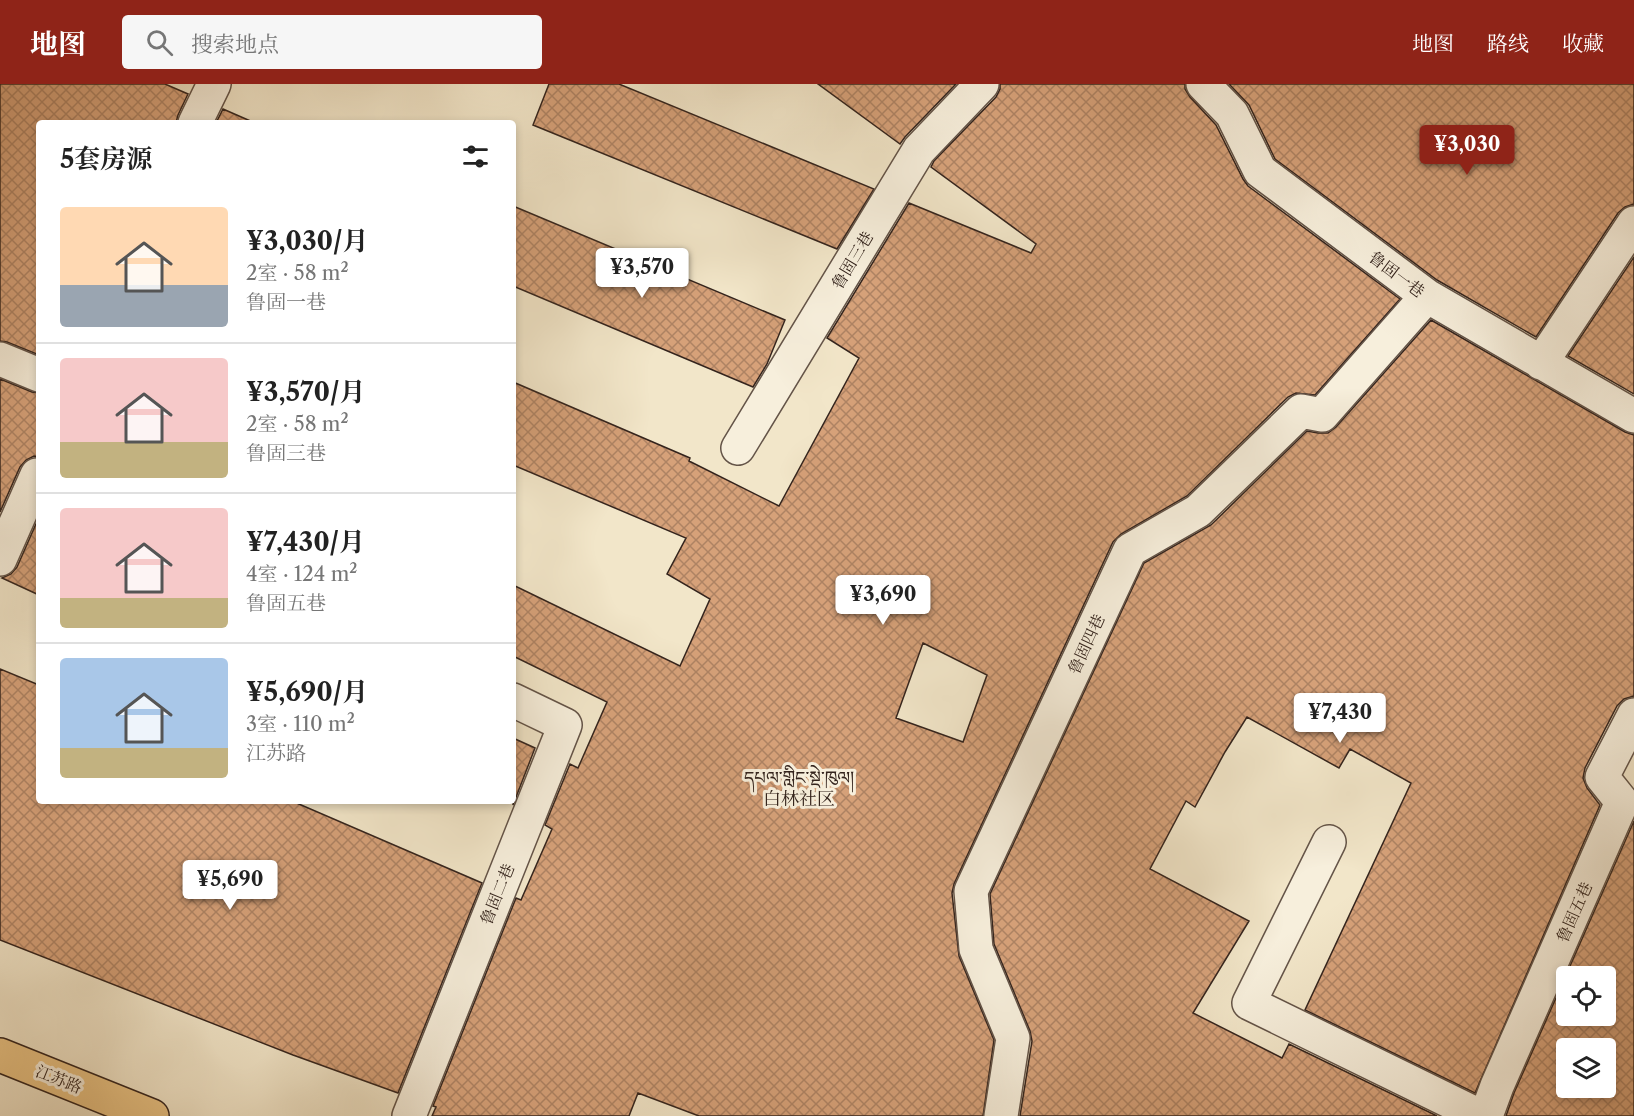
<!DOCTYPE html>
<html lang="zh">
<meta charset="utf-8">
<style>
:root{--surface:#fff;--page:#f6f6f6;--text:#222;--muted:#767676;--line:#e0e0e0;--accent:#8f2418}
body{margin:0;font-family:"Libre Caslon Text","Noto Serif SC","Noto Serif Tibetan",serif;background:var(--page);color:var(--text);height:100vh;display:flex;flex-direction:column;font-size:22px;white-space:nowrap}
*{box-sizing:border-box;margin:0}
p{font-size:20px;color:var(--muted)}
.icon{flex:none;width:33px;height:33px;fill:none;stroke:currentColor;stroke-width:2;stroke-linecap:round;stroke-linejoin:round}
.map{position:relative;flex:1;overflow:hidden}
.side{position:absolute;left:36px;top:36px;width:480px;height:684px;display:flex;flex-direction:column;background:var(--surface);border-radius:6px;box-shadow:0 3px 9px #0003}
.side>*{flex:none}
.buttons{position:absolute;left:1556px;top:882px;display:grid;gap:12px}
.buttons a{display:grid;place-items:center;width:60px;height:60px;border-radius:6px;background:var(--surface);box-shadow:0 3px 9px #0003;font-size:30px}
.price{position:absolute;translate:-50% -51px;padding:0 14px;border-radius:6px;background:#fff;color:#222;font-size:20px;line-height:39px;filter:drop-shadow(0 2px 3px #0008)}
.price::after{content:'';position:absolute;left:50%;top:36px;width:18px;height:14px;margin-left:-9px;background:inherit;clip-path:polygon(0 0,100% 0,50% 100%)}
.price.active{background:var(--accent);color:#fff}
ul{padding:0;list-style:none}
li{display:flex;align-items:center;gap:18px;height:150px;padding:0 24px}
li+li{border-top:2px solid var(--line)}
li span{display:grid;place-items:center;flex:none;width:168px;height:120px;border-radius:6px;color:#555}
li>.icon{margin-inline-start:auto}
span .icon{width:72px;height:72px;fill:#fffc;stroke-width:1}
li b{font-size:26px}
h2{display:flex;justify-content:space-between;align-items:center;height:72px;padding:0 24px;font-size:26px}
header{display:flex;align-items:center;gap:36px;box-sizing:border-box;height:84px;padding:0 30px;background:var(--accent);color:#fff}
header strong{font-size:28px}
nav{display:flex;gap:33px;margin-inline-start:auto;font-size:21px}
.search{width:420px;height:54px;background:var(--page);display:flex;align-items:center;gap:15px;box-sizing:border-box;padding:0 21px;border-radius:6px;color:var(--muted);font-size:22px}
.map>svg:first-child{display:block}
.building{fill:url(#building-cross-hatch);stroke:#34241d;stroke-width:1.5;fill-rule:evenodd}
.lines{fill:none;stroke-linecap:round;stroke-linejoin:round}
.minor-casing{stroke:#645448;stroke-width:36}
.highway-casing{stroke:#34241d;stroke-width:36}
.minor{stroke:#f7efdc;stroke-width:33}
.highway{stroke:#e9c384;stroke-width:33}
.labels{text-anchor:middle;stroke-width:6;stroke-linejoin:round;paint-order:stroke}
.street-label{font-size:16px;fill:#34241d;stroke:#f7efdc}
.neighbourhood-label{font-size:18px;fill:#34241d;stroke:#f7efdc}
</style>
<header>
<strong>地图</strong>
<div class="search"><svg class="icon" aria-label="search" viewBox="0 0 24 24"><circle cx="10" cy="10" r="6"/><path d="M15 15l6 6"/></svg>搜索地点</div>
<nav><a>地图</a><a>路线</a><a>收藏</a></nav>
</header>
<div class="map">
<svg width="1634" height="1032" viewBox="0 0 1634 1032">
<defs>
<pattern id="building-cross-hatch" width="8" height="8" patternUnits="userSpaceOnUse" patternTransform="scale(1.5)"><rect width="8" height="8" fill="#d6a179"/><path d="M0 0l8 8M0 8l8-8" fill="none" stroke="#ae8363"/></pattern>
</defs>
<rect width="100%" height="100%" fill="#f2e6c9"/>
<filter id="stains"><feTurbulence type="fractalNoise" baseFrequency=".00333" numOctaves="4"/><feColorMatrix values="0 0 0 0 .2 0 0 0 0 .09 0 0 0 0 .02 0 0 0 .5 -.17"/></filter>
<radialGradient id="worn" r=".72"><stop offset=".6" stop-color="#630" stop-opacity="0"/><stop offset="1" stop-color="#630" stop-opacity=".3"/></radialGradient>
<!-- building -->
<path class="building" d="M0,0H165L188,10L178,31L176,39H39V271L7,258L0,257Z
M549,0H619L874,105L837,165L533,41Z
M818,0H956L905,53L900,60Z
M1000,0H1185V5L1190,13L1216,41L1243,95L1248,102L1400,215L1315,311L1296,309L1288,313L1187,412L1121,450L1113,458L954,800L952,809L959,872L994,956L983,1032H699L638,1009L629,1032H432L436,1023L433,1022L516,814L521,816L552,745L545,741L570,680L578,684L607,618L513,572V501L680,582L710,515L667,490L686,454L513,381V298L690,374L689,377L779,422L859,274L827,254L909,119L1031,169L1036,160L931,83L934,77L996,13L1000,5ZM923,559L987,591L963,658L896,634Z
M1229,0H1634V120L1625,123L1618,129L1536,253L1437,196L1275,75L1249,21Z
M223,25L255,39H216Z
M513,122L785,236L767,280L753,303L513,202Z
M1634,173V310L1568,272Z
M1431,236L1625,348L1634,351V612L1624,615L1617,622L1585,684L1583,694L1587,704L1600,721L1475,1009L1305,926L1411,699L1350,665L1339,684L1247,633L1225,668L1195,723L1186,717L1150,785L1249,837L1193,929L1282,974L1289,960L1437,1032H1020L1032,957L1030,947L994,860L990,810L1144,479L1211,441L1307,347L1318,349H1328L1336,343Z
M0,295L32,308L39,309V373L34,372L26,376L20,383L0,428Z
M39,433V511L2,494L11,490L17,483Z
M0,585L39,601V717H292L482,799L398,1009L293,971L0,856Z
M513,654L535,664L513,721Z
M1634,737V1032H1506L1514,1009ZM1566,892H1605V932H1566ZM1566,964H1605V1004H1566Z"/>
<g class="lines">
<!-- minor casing -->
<g class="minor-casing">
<path id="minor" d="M1203,0L1232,30L1260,87L1427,212L1634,332
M195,39L214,0
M0,275L39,291
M1541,279L1634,139
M738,364L919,66L982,0
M0,475L37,391
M1329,758L1249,919L1480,1032
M409,1032L565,641L513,616
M1001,1032L1013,954L976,865L971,807L1130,466L1198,427L1301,327L1322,331L1427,212
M1486,1032L1497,1002L1622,718L1602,693L1634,631"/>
</g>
<!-- highway casing -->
<g class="highway-casing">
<path id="highway" d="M0,971L152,1032"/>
</g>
<!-- minor -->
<use href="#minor" class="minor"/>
<!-- highway -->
<use href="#highway" class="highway"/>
</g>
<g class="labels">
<!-- street labels -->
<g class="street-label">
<text transform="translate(852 176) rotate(-59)" y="6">鲁固三巷</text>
<text transform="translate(1397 190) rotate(37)" y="6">鲁固一巷</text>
<text transform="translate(1086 560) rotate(-65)" y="6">鲁固四巷</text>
<text transform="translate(497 810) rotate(-68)" y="6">鲁固二巷</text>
<text transform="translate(1574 828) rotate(-66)" y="6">鲁固五巷</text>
<text transform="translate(59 995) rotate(22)" y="6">江苏路</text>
</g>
<!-- neighbourhood labels -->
<g class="neighbourhood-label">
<text x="799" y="700">དཔལ་གླིང་སྡེ་ཁུལ།<tspan x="799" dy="21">白林社区</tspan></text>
</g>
</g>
<rect width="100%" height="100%" filter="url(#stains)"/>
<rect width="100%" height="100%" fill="url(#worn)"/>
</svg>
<div class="buttons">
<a><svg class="icon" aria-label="locate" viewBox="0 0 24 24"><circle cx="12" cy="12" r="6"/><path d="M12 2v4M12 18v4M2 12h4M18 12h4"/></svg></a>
<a><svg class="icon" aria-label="layers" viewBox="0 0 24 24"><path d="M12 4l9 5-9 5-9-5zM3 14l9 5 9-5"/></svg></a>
</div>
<b class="price active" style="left:1467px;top:92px">¥3,030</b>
<b class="price" style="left:642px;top:215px">¥3,570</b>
<b class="price" style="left:883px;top:542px">¥3,690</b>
<b class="price" style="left:1340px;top:660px">¥7,430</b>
<b class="price" style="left:230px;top:827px">¥5,690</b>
<section class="side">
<h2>5套房源<svg class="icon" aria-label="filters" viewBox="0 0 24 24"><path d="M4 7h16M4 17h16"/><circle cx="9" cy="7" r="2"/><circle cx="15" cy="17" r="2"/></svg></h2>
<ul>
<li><span style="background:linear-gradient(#ffd9b3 65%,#9aa5b1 0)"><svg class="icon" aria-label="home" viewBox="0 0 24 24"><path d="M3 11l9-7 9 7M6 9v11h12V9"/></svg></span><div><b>¥3,030/月</b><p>2室 · 58 m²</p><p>鲁固一巷</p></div></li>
<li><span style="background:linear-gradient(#f6c9c9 70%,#c2b280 0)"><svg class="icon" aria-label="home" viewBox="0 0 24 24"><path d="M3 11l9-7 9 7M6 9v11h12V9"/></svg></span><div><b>¥3,570/月</b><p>2室 · 58 m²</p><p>鲁固三巷</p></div></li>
<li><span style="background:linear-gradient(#f6c9c9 75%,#c2b280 0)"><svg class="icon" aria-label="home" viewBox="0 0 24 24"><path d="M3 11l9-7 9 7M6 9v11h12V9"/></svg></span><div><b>¥7,430/月</b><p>4室 · 124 m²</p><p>鲁固五巷</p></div></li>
<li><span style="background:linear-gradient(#a9c7e8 75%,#c2b280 0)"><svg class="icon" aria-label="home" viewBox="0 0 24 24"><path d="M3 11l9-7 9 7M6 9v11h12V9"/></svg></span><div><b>¥5,690/月</b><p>3室 · 110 m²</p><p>江苏路</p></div></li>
</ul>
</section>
</div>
